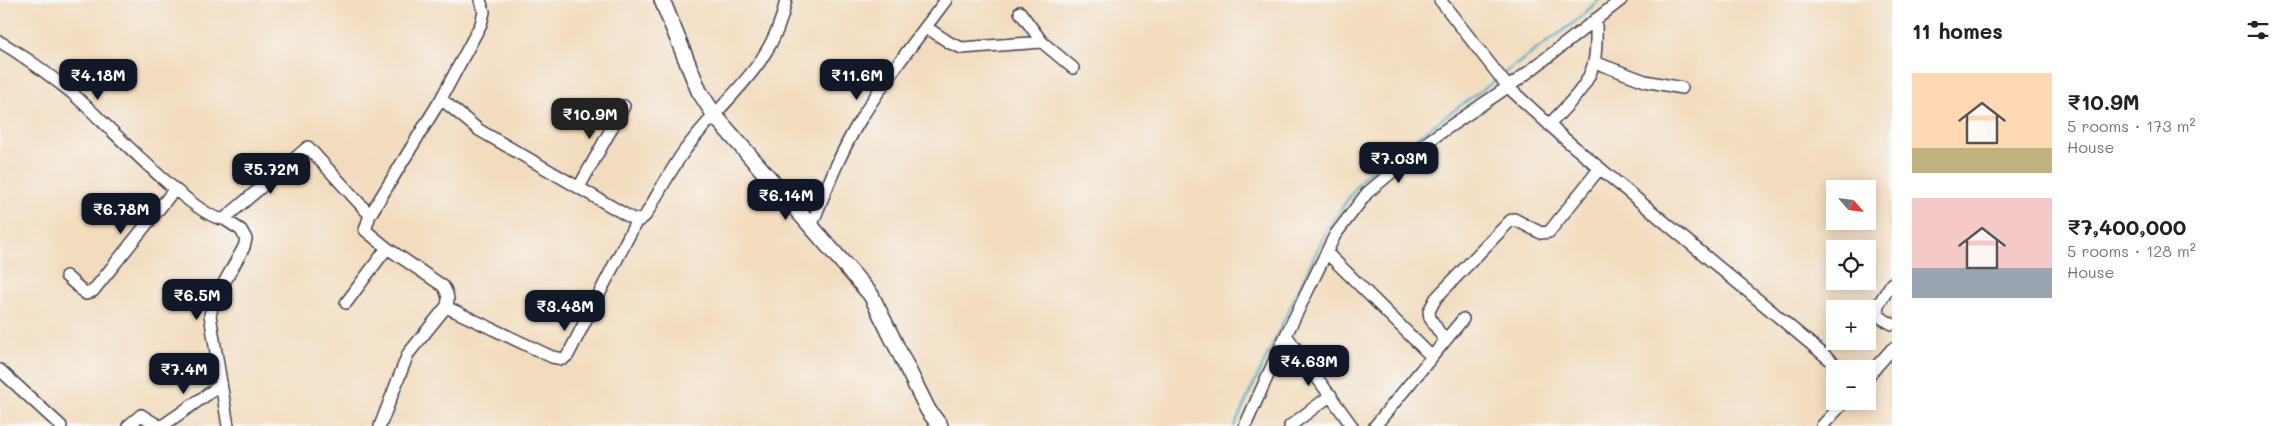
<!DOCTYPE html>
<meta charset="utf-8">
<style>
:root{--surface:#fff;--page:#f6f6f6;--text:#222;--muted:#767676;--accent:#111827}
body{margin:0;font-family:Mali,sans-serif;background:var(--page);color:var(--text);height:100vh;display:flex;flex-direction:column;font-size:19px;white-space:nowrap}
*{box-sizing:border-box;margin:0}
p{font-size:16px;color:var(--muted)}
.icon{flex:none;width:28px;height:28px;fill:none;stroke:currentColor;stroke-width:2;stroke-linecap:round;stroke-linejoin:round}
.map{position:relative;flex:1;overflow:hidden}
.side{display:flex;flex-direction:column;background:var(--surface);width:400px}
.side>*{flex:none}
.needle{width:32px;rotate:118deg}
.buttons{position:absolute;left:1826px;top:180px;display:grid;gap:10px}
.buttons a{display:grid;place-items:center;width:50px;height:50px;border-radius:0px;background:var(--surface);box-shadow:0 2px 12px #0003;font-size:25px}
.price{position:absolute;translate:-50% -42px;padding:0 11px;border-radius:10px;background:var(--accent);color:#fff;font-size:16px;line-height:32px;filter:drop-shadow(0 1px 2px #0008)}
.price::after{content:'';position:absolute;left:50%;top:30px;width:15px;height:11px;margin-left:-8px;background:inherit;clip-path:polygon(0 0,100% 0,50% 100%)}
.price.selected{background:#222;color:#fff}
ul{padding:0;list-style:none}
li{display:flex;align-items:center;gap:15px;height:125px;padding:0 20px}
li span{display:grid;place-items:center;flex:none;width:140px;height:100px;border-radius:0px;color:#555}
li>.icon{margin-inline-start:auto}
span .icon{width:60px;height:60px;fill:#fffc;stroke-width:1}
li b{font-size:21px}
h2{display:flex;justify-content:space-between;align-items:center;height:60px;padding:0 20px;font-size:21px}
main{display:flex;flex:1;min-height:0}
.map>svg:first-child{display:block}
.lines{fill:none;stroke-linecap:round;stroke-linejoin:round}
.stream{stroke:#42adc1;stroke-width:2.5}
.minor-casing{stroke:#413e4f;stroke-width:14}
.major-casing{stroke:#413e4f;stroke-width:18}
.minor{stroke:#fff;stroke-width:11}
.major{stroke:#fff;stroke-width:15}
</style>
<main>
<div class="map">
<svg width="1892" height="426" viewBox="0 0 1892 426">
<rect width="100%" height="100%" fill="#f6f6f2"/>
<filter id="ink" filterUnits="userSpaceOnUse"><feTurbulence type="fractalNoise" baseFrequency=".02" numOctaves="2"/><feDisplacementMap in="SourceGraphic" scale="10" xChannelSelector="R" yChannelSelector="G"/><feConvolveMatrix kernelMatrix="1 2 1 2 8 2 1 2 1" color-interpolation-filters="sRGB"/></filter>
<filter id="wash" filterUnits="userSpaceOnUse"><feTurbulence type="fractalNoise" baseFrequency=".0096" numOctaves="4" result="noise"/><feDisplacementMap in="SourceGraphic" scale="20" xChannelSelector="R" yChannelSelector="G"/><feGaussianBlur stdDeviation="1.12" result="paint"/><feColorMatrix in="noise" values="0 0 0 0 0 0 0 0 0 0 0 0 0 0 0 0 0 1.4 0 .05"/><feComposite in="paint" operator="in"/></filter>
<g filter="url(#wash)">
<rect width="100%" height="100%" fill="#f3dcbe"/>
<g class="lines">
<!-- stream -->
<path class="stream" d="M1503,74L1576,21L1599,0
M1234,426L1326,231L1364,176L1497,79"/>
</g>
</g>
<g filter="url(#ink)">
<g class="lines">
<!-- minor casing -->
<g class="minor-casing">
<path id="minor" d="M1440,0L1508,87L1566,140L1841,369
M1020,12L1042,42L1073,68
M926,27L950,43L962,48L1042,42
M0,42C25,56 49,75 72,93C97,114 197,221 224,219L308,147L370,215
M1594,62L1645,81L1682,88
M441,99L479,130L633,219L640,220L645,216C658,194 670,171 685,150C722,99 774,67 786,0
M1549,125C1566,106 1588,88 1594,62C1597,49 1596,33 1596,19
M579,187L624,106
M224,219L241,230L246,239L244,247L215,299L210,315L228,426
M811,227C825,192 839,155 859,122C885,79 916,40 946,0
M1327,253L1431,356
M66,276L86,294L93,291L175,189
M1892,283L1878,305L1877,313L1883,319L1892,324
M346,303L387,248
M446,307L552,357L563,359L568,355L637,220
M1286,335L1352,426
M1445,341L1430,318L1429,311L1436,298L1510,221L1514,219L1541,233L1549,232L1600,168
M0,370L61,426
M1868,376L1892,349
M128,426L141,415L159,426
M162,426L221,385
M380,426L408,354L446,307C450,300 447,292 443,286L387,248L365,230L370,215L441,99L481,24L484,12L480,0
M1245,426L1286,335L1335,235L1367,193L1430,140L1518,80L1621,0
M1290,426L1331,395
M1375,426L1463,319
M1822,426L1845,401"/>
</g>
<!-- major casing -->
<g class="major-casing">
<path id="major" d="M662,0L699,91L715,116L871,295L928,410L940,426"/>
</g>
<!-- minor -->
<use href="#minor" class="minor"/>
<!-- major -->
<use href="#major" class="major"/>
</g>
</g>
</svg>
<div class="buttons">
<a><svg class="needle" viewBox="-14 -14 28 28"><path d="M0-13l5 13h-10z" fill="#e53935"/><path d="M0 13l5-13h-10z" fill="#767676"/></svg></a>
<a><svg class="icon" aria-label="locate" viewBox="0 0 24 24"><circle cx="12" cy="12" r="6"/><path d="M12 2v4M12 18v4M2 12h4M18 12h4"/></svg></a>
<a>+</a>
<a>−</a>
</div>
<b class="price" style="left:98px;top:101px">₹4.18M</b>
<b class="price" style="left:857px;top:101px">₹11.6M</b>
<b class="price selected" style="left:590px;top:140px">₹10.9M</b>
<b class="price" style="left:1399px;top:184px">₹7.03M</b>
<b class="price" style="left:271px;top:195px">₹5.72M</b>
<b class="price" style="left:786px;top:221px">₹6.14M</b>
<b class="price" style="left:121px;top:235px">₹6.78M</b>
<b class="price" style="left:197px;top:321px">₹6.5M</b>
<b class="price" style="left:565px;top:332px">₹3.48M</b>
<b class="price" style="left:1309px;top:387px">₹4.63M</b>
<b class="price" style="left:184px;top:395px">₹7.4M</b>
</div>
<section class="side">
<h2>11 homes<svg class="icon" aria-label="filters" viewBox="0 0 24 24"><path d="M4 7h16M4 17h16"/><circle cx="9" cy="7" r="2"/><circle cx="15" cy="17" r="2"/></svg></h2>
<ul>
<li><span style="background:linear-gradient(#ffd9b3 75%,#c2b280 0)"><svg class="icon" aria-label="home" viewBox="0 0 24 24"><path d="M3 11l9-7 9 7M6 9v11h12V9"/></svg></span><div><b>₹10.9M</b><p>5 rooms · 173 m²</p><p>House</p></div></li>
<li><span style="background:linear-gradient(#f6c9c9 70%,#9aa5b1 0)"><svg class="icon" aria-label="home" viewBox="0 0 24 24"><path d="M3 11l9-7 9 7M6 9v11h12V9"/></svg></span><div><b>₹7,400,000</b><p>5 rooms · 128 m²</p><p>House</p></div></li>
</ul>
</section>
</main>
